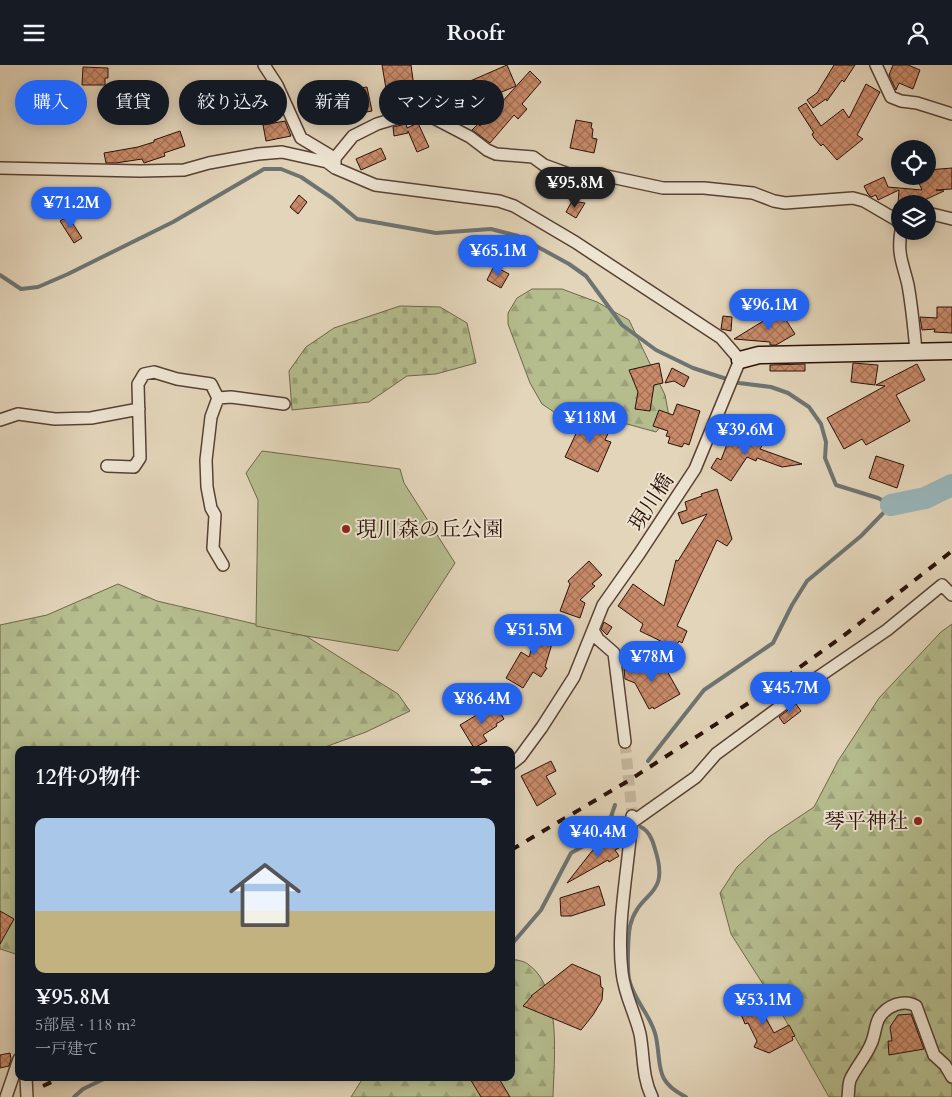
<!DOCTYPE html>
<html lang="ja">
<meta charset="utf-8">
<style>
:root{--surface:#171b24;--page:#20242c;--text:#f1f3f6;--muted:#9ea1a6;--line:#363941;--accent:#2563eb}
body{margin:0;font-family:Cardo,"Noto Serif JP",serif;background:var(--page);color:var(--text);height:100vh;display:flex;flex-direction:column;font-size:19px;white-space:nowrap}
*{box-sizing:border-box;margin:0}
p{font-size:16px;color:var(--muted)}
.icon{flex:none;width:28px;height:28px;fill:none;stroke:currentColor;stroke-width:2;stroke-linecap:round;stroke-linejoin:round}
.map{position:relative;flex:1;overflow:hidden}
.sheet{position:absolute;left:15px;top:681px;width:500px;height:335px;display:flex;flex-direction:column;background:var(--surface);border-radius:10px;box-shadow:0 2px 12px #0003}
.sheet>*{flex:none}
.guide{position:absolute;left:15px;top:15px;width:500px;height:45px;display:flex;gap:10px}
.controls{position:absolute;left:891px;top:75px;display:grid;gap:10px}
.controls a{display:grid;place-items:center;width:45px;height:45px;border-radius:50%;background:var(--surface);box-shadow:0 2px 12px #0003;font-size:25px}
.price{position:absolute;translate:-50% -42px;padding:0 11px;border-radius:18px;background:var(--accent);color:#fff;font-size:16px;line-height:32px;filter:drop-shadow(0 1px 2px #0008)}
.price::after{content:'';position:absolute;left:50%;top:30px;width:15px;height:11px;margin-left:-8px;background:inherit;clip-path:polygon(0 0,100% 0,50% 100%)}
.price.on{background:#222;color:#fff}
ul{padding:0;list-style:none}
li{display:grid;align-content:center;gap:10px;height:265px;padding:0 20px}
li+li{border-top:1px solid var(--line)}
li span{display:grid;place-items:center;height:155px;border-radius:10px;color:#555}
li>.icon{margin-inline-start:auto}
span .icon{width:90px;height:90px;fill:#fffc;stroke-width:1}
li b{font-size:21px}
h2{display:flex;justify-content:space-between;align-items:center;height:60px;padding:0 20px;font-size:21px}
.pill{padding:0 18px;border-radius:22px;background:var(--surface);box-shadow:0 2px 12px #0003;font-size:18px;line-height:45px}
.pill.on{background:var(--accent);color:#fff}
header{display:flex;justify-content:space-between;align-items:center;height:65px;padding:0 20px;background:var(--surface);font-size:22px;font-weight:700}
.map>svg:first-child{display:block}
.forest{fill:url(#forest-firs);stroke:#70664a}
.cemetery{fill:url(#cemetery-stones);stroke:#70664a}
.garden{fill:#b5bd8e;stroke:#70664a}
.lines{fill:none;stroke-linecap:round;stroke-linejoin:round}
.stream{stroke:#6d7472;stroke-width:4}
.river{stroke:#99b6ba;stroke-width:22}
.building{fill:url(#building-cross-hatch);stroke:#2a1007}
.street-tunnel{stroke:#c7b79f;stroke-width:11;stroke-dasharray:11 5.5;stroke-linecap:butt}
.street-casing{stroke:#584134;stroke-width:14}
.secondary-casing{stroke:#2a1007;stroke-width:19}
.street{stroke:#ede4d2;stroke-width:11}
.secondary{stroke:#ede4d2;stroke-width:16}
.rail{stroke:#2a1007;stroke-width:4;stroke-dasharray:9 9;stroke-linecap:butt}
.poi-dot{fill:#8f2418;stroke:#ede4d2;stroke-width:2}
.labels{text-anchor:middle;stroke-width:4;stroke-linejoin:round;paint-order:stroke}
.street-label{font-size:21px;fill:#2a1007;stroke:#ede4d2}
.poi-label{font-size:21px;fill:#2a1007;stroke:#ede4d2;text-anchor:start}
</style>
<header><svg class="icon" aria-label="menu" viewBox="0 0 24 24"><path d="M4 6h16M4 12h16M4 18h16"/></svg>Roofr<svg class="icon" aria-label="person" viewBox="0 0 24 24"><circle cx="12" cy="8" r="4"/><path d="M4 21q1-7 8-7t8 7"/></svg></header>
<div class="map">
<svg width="952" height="1032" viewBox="0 0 952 1032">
<defs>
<pattern id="forest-firs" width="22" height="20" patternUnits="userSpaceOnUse" patternTransform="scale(1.25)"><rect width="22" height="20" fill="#b5bd8e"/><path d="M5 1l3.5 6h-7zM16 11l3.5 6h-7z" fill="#9ca179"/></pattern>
<pattern id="cemetery-stones" width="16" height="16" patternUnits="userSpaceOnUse" patternTransform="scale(1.25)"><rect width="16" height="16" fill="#b5bd8e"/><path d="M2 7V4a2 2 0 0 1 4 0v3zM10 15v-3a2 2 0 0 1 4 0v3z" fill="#9ca179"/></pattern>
<pattern id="building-cross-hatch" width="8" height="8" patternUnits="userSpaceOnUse" patternTransform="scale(1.25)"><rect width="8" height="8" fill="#c98b6a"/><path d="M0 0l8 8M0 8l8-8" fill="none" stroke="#a37055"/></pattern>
</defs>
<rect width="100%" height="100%" fill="#e3d5ba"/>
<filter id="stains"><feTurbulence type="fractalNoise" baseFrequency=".004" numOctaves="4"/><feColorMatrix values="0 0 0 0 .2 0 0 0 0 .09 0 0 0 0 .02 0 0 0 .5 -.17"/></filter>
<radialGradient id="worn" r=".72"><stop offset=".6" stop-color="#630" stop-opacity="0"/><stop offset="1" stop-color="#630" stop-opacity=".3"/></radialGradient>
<!-- forest -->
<path class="forest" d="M532,224H562L597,237L629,255L665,330L669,351L656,367L627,359L557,349L542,339L530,318L508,259V248L517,233Z
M118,519L157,536L306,571L398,629L410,646L366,667L317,685H19V890L0,884V560L47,550Z
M952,559V1032H829L782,949L731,869L720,828L737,802L769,772L814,742L838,696L879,633L941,567Z
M511,894C517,895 525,896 529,900C562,923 554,996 553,1032H351L363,1013L511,1012Z"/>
<!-- cemetery -->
<path class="cemetery" d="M400,241L440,242L467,258L476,298L436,309L407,311L369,337L292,345L289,306L306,282L334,263Z"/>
<!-- garden -->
<path class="garden" d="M262,386L400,404L404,418L455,498L398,586L306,571L256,561L258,435L246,408Z"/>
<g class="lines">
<!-- stream -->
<path class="stream" d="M0,210L21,224L38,222L68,209L173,157L264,104H281L301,112L332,133L357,154L436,168L491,164L518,171L569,199L586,211L622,260L656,285L693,303L739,318L771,322L788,328L809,342L821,359L826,377L825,393L836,420L878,433L891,440L861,471L807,516L792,540L773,578L704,625L648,696
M611,752L621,755
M641,762C649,766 653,776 655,784C671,834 639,824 630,861C628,871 627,904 629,914C633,935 652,951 656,972C662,1002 654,1016 686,1032
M511,880L541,845L571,788L605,769L615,740
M74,1032L83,1024L108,1012"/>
<!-- river -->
<path class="river" d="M891,440L925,433L952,420"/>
</g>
<!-- building -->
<path class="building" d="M382,0H411L414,22L436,19V16L461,20L507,0L516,21L483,35L481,29L421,38L409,36L410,39L403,40L404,44L390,47Z
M834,0H855L844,17L842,15L827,36L826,34L813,43L807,35L817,28Z
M893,0H908L920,5L913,24L899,18L896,25L889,10Z
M83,2L108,3V13H105V20H82Z
M530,6L541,17L522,39L527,44L518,54L514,50L490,78L472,65L478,59L480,61Z
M866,19L880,27L857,70L863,74L837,95L823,79L821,81L814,73L812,69L814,68L798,43L806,38L821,61L843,44L849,53Z
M352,20L353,24L367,22L372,46L356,49V46L345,48V45L339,46L334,24Z
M576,55L592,58L591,63L593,64L592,73L597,74L594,88L570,83Z
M285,56L291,71L266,76L263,60Z
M418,58L429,82L417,87L408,66V68L394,71L393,62L406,59L407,63Z
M180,66L185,81L164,88L165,91L144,98L142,94L116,98H106L104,88L138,82L154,77V75Z
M381,83L386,94L361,105L356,94Z
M952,103V124L936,125L944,126L916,139H898L899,125L878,135L876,130L871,132L868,129L864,121L884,112L888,122L922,125L918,116L921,114L920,111H928V105Z
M299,130L307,137L298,149L290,142Z
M572,136L585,138L576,153L566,147Z
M68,151L82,173L74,178L60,156Z
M494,201L509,209L501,223L487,215Z
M937,242H952V268L934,267L935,264L922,265L920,252L937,253Z
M778,247L784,256L786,255L795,269L776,280H770V277L734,274Z
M723,251L732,252L731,266L721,264Z
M659,298L663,318L654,320L650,346L635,344L638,327L629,305Z
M853,298L878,300L875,320L851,317Z
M805,299V306H770V300Z
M917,299L925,315L896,330L910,356L866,380L862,374L844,384L827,353L885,321L876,320Z
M672,303L689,312L684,322L674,316L665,318Z
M677,339L700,346L689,380L684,378L682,382L668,378L670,372L666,371L668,366L653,361L659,345L673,350Z
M591,350L612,360L605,375L611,377L598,407L565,392L582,356L588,358Z
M732,366L763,379L760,384L802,399L782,402L757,393L756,396L747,392L731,416L711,403L717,393L721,395Z
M876,391L904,400L897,423L869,413Z
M717,424L732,474L727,481L717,475L677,561L687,566L682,578L679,576L675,583L640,566L643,559L618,541L633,519L664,541L676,495L678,496L707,449L682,459L678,448L687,445L685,437L702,431L701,429Z
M589,496L602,510L592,519L595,521L580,535L585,538L580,553L560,546L570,519L568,516Z
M541,553L555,558L551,572H554L545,602L547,603L541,612L533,607L523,623L506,613L521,587L529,592Z
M604,557L612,562L607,570L601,564Z
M627,596L645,602L649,599L650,602L657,598L658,601L663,599L680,629L654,644L653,642L649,644L635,618L625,614L624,604Z
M495,639L504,654L496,659L497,661L483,670L487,676L474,683L460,660Z
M796,639L801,646L784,659L779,652Z
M551,696L556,706L546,711L556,729L537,741L521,711Z
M613,774L619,783L615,785L619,791L609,797L608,795L567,818L592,786Z
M599,821L605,840L571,851H561L560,833Z
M0,846L14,854L0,879Z
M572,899L600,911L601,922L603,923L602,935L593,950L581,965L523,941L532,931H531Z
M750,931L752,934L756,932L757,935L760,934L765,944L762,946L774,968L789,960L795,971L792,972L793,975L769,988L754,982L757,976L748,958L745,959L736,937Z
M911,949L924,984L889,990L888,976H892L890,962L898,950Z
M10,988L11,994L9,1001L0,1003V990Z
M469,1012H498L510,1032H481Z"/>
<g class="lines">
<!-- street-tunnel -->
<path class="street-tunnel" d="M625,677L632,748"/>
<!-- street casing -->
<g class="street-casing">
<path id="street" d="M264,0L277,20L301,73L331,91L327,97
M876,0L891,32L901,36L917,38L952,49
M0,103L140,106L184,105L209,98L258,89L282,87L327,97L335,103L375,120L499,136L514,141L575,177L721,273L740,295L695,404L639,489L603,540L574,612L542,662L520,692L511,699
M335,103V93L353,71L377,59L397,53L426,49L470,72L487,85L496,89L533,92L544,100L577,112L602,110L663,123H704L753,128L774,136L785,138L853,133L864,136L900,157
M928,151L932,149L952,154
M901,166C897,190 903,198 908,220C912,242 914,264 916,286
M218,333L231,332L284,339
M0,355L18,349L55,354L91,353L139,344
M107,401L134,402L140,393L138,319L144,309L154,307L177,314L211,319L218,333L211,352L206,395L207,422L211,443L215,450L213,483L223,500
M593,565L598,574L614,588L625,677
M632,751C629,801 616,859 622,907C624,929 635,948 640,969C644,990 642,1012 652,1032
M631,758L696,712L716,689L800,627L808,619L887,565L942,520L952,530
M26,1012L27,1032
M6,1032L19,994
M848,1032C849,1026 848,1018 851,1013C857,1001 866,991 871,979C875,971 875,960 879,953C887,940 904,934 916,941L934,990L945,1000L952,1012"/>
</g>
<!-- secondary casing -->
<g class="secondary-casing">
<path id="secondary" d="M740,295L759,290L952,286"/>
</g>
<!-- street -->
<use href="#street" class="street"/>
<!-- secondary -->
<use href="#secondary" class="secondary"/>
<!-- rail -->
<path class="rail" d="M511,785L628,716L761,630L842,572L952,486
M43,1021L62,1012"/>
</g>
<!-- markers -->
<g class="poi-dot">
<circle cx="346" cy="464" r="5"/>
<circle cx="918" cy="756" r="5"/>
</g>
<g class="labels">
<!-- street labels -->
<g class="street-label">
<text transform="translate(651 437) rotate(-57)" y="7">現川橋</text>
</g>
<!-- poi labels -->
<g class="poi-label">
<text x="356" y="471">現川森の丘公園</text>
<text x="908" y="763" text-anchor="end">琴平神社</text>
</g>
</g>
<rect width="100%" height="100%" filter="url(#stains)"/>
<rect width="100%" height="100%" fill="url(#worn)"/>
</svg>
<div class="controls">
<a><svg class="icon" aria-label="locate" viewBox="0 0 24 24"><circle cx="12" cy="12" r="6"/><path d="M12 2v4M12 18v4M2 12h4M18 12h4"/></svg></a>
<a><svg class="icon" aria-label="layers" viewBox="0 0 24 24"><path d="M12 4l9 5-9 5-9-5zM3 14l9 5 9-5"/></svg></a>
</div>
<b class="price on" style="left:575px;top:144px">¥95.8M</b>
<b class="price" style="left:71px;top:164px">¥71.2M</b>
<b class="price" style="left:498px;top:212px">¥65.1M</b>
<b class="price" style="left:769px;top:266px">¥96.1M</b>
<b class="price" style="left:590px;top:379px">¥118M</b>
<b class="price" style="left:745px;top:391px">¥39.6M</b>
<b class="price" style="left:534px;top:591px">¥51.5M</b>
<b class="price" style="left:652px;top:618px">¥78M</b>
<b class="price" style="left:790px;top:649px">¥45.7M</b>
<b class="price" style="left:482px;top:660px">¥86.4M</b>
<b class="price" style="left:598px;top:793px">¥40.4M</b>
<b class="price" style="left:763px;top:961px">¥53.1M</b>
<div class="guide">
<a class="pill on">購入</a>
<a class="pill">賃貸</a>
<a class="pill">絞り込み</a>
<a class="pill">新着</a>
<a class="pill">マンション</a>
</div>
<section class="sheet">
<h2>12件の物件<svg class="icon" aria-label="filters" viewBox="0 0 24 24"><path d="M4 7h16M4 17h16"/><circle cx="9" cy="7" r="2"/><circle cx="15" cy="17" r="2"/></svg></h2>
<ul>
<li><span style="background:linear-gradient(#a9c7e8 60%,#c2b280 0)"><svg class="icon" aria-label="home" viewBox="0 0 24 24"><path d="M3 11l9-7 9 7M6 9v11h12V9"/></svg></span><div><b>¥95.8M</b><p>5部屋 · 118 m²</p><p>一戸建て</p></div></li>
</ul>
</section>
</div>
